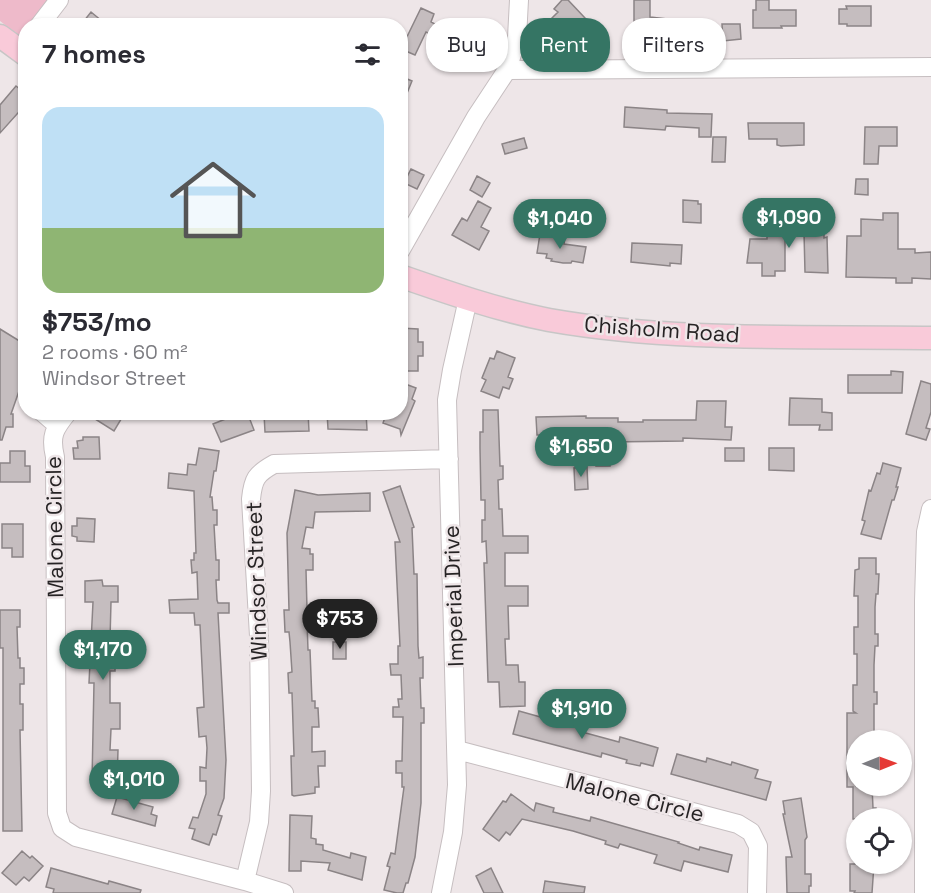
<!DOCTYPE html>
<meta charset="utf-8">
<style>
:root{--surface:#fff;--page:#f7f7f7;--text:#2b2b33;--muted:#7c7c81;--line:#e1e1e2;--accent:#357564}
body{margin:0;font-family:"Space Grotesk",sans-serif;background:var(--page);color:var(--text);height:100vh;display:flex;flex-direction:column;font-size:22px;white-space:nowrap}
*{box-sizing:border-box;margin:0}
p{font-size:20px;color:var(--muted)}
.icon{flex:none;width:33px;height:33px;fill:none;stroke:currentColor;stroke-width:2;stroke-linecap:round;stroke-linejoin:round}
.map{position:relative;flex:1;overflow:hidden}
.drawer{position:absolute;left:18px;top:18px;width:390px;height:402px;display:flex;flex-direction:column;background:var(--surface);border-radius:24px;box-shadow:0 2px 4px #0004}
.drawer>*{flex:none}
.hud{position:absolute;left:426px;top:18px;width:414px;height:54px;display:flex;gap:12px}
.needle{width:39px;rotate:89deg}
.controls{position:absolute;left:846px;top:730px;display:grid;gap:12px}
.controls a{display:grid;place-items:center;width:66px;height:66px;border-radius:50%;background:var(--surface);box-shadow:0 2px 4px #0004;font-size:30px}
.price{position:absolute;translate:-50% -51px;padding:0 14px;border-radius:21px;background:var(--accent);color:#fff;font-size:20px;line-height:39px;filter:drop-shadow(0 2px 3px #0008)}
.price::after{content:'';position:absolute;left:50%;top:36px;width:18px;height:14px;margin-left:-9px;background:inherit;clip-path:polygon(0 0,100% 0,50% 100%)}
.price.on{background:#222;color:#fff}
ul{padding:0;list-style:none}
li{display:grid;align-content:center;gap:12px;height:318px;padding:0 24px}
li+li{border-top:2px solid var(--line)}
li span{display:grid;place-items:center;height:186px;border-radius:18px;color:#555}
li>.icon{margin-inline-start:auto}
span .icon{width:108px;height:108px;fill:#fffc;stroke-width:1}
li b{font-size:26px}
h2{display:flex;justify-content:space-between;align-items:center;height:72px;padding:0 24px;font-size:26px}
.tag{padding:0 21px;border-radius:24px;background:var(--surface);box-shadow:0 2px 4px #0004;font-size:21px;line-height:54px}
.tag.on{background:var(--accent);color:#fff}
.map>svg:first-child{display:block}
.green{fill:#eebaca}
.building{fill:#c5bdbf;stroke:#8b8486;stroke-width:1.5}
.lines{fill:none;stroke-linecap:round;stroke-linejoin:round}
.minor-casing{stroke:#c6bec0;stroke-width:20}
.major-casing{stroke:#c7c6c6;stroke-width:25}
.minor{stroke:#fff;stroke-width:18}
.major{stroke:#f9cad9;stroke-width:22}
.labels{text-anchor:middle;stroke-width:5;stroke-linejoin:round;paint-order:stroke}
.street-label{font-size:22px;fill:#262324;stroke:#eee6e8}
</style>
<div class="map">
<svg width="931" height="893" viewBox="0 0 931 893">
<rect width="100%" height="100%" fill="#eee6e8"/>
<!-- green -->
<path class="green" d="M0,0H52L32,25L26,26L25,34L22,38L0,21Z"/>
<!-- building -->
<path class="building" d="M562,0H568L585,18L574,30L564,23L561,26L552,18L558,12L554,9Z
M634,0H650V17L667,19V32H652L651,39H641V34H634Z
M756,0H769V10H796V26H781L782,28H753V10H756Z
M846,6H871V26H847V24H839V9H847Z
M421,8L434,14L431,22L435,24L430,34L426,32L415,55L401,49Z
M91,12L108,26H80Z
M722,24H740L741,39L723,41Z
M400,76L412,81L401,108L400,107Z
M16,86L26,94V104L0,133V105Z
M625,107L667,110V113L712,114L711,137H699V128L666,126L665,130L624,127Z
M748,123H804V145L781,146L777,145V139H749Z
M865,127H897V146H879L878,164H864Z
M713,137H726L725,162H712Z
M524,138L527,148L505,154L502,144Z
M411,169L424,175L417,189L404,183Z
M477,176L490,183L482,197L470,190Z
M856,179H868V195L855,194Z
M683,200L698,201V204H701V223L683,222Z
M478,201L491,208L481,227L489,231L479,250L452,235L462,218L467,221Z
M539,205L550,208L549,213L552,214L549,227L532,224L536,209L538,210Z
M883,213H898V249H915V253L931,252V279L912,278V283H896V278L846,277L847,236H861V219L883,220Z
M793,221H808V232H824V238L827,237L828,273L805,272L804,233H785V271H775V276H762V263H747L750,239H767V223H793Z
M540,234L565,238L564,244L586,247L583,263L572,261L571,263H563L551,261L552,259L546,258L547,254L537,253Z
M632,243L682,245L681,264L670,263V266L631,262Z
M400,328L418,329V342H423V356H418V371H400Z
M0,329L26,345V371L11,414H13V427H6L2,440H0Z
M497,351L515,358L508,377L513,379L509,389L503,387L499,398L481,391L486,380L482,378L490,358L494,359Z
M891,371L903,372L902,393H848V375H891Z
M921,381L931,384V412L926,428L930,429L926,440L906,434Z
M400,382L416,388L412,399L415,401L401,435L400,429L383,423L387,412H400Z
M790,398L822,399V412L832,413V430H819L820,425H789Z
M697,401H726L725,427H732L731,440L683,438V441L609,442L610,466H596V434L537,435L536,417L586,416V418H618V422H643V420H696Z
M483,410H498L500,466H503V479L498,480L499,509H502L503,536H528V553H505V586H528V606H508L509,639H505L506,665H518L519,682H525V706L500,707L499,682H488L484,563H487L486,541L482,542V520H485V500H481L480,448V432H483Z
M84,412H117L123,416L114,431Z
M243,412H247L254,430L221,442L213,424Z
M308,412L309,431L265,432L264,414Z
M327,412H366L367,430L328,429Z
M83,437H99L100,459H74L73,448H78L77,441L83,440Z
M199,448L219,451L216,471H214L210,497H212L213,510H217V525H214L216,560H219V580H216L217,600L218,603H229V613H218L226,760L224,798L218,815L222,816L216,835L213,834L209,845L192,839L195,829L189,828L193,817L198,818L206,794V781H200V767L206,768L207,748L206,736L199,737L197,708L204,707L200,625H195L194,613H170L169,600L198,599L197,572L192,573L191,560H194V553H196L194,491L168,488L169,473L187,475L188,464L196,465Z
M725,448H744V461H725Z
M769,448H794V471L769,470Z
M10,451H25V466H30V482H0V463H10Z
M883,463L901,468L896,487H898L894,500H892L881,539L861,534L865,521L862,520L869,490L871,491L877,473L880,474Z
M587,467L588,489L575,490L574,468Z
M400,486L414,527L412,528L414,574H417L418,646L419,658L423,657V678H420L421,708H424V723H421V803L415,857L408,883H406L403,893H397L384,890L390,867L387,866L391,853L395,854L404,787H402V773H396V761H402L403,717H393V707H399L398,699H402L401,675H391L390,664H398V646H400L395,542H400L383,492Z
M295,490L318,495L370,493V511L315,512L313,528L306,527L302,548L310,549V554H313V570H306L307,609H312L313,621H307L308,650H310L312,701H315V708H318L319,727H312V752L325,751V766H318L319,787H315V793L294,796L292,795L291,756H294L292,693H289L288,673L292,672L290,642L289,632H285L284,610H289L287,533Z
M77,518L95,519L94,542L77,541V537L72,536V526H77Z
M2,524H23V557H12V548H2Z
M859,558H876V574H879L878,594H876L875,607V634H878V646H875L874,665V692H877V704H874V741H856V786H872L873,808H876V819H853V787H847V713H856L853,711V685H857V654H854V627H858V596H854L855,570L859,569Z
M102,580L103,586H118V602H111L110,639L114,638L115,660V671H110V703H120V729H111L110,750H118L117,782L92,781L94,683H89L93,602H85V581Z
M0,610H20V627H17L18,658H20V668H24V684H20V704H23V730H20L22,831H3V648H0Z
M333,642H346V659H333Z
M519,711L544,718L584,727L582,732L619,742L620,737L655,747L658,748L653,766L641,763L640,766L626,763L627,760L602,753L601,757L513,734Z
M677,754L706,762L707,758L731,765L732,762L758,770L755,778L771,782L766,800L671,774Z
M511,794L534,811L536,803L554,808L553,812L590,821L591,817L679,842L678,843L699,850L700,847L732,855L728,872L684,861L681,871L654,863L657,855L620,844L618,848L605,844L606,841L573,831L522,819L510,835L506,832L499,841L483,829L503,801L506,802Z
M117,797L153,807L151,814L157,816L155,826L112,814Z
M801,798L807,837L805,840V874H811V886H809V893H787L786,857H792L783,814H785L783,801Z
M290,815L312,816L311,838L316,839V844L323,845V850L350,858L351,853L366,857L362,880L328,870L330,863L301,861V871H289Z
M22,851L30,858L32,856L43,866L29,881L24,877L16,885L2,873Z
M850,864H874L872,893H854L855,891H850Z
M51,868L108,884L109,881L141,890L140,893H53L54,889L46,887Z
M491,868L503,893H484L476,876Z
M545,881L585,887L584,893H543Z"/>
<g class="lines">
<!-- minor casing -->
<g class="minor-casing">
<path id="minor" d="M39,26L59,0
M507,70L931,67
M400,251L476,117L507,70L517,38L519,0
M42,412L57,425
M68,412C54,429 50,436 55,457L57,813L62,828L76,837L245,881L284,893
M457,750L738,824L751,832L758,846L757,893
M245,881L259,822L261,791L259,636L251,499C253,479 256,474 274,464L449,459
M441,893L453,832L457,785L447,400L452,370L468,299
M924,893V601L926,532L931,509"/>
</g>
<!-- major casing -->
<g class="major-casing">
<path id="major" d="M0,36L26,55
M400,276C449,293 498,310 549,320C674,342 805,336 931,338"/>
</g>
<!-- minor -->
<use href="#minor" class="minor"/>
<!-- major -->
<use href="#major" class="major"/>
</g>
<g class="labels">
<!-- street labels -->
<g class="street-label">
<text transform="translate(662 329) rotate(4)" y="8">Chisholm Road</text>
<text transform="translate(54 527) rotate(-91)" y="8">Malone Circle</text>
<text transform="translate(256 581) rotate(-92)" y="8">Windsor Street</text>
<text transform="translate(453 596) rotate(-92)" y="8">Imperial Drive</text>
<text transform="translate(635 797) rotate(14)" y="8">Malone Circle</text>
</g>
</g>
</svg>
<div class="controls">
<a><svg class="needle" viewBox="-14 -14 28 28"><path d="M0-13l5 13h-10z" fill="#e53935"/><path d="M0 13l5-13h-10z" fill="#7c7c81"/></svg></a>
<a><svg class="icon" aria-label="locate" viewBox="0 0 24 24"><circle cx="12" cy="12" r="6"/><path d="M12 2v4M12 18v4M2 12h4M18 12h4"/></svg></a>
</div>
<b class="price" style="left:789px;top:249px">$1,090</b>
<b class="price" style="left:560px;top:250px">$1,040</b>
<b class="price" style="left:581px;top:478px">$1,650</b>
<b class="price on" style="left:340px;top:650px">$753</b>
<b class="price" style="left:103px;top:681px">$1,170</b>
<b class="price" style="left:582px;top:740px">$1,910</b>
<b class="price" style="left:134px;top:811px">$1,010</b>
<div class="hud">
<a class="tag">Buy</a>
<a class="tag on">Rent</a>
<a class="tag">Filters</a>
</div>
<section class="drawer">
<h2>7 homes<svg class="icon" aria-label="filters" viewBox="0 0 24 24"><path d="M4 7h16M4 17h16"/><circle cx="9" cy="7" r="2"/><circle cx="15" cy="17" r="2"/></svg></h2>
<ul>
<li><span style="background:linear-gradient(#bfe0f5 65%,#8fb573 0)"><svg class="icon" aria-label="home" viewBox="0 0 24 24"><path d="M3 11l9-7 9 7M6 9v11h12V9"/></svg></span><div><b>$753/mo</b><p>2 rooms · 60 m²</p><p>Windsor Street</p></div></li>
</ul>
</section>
</div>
